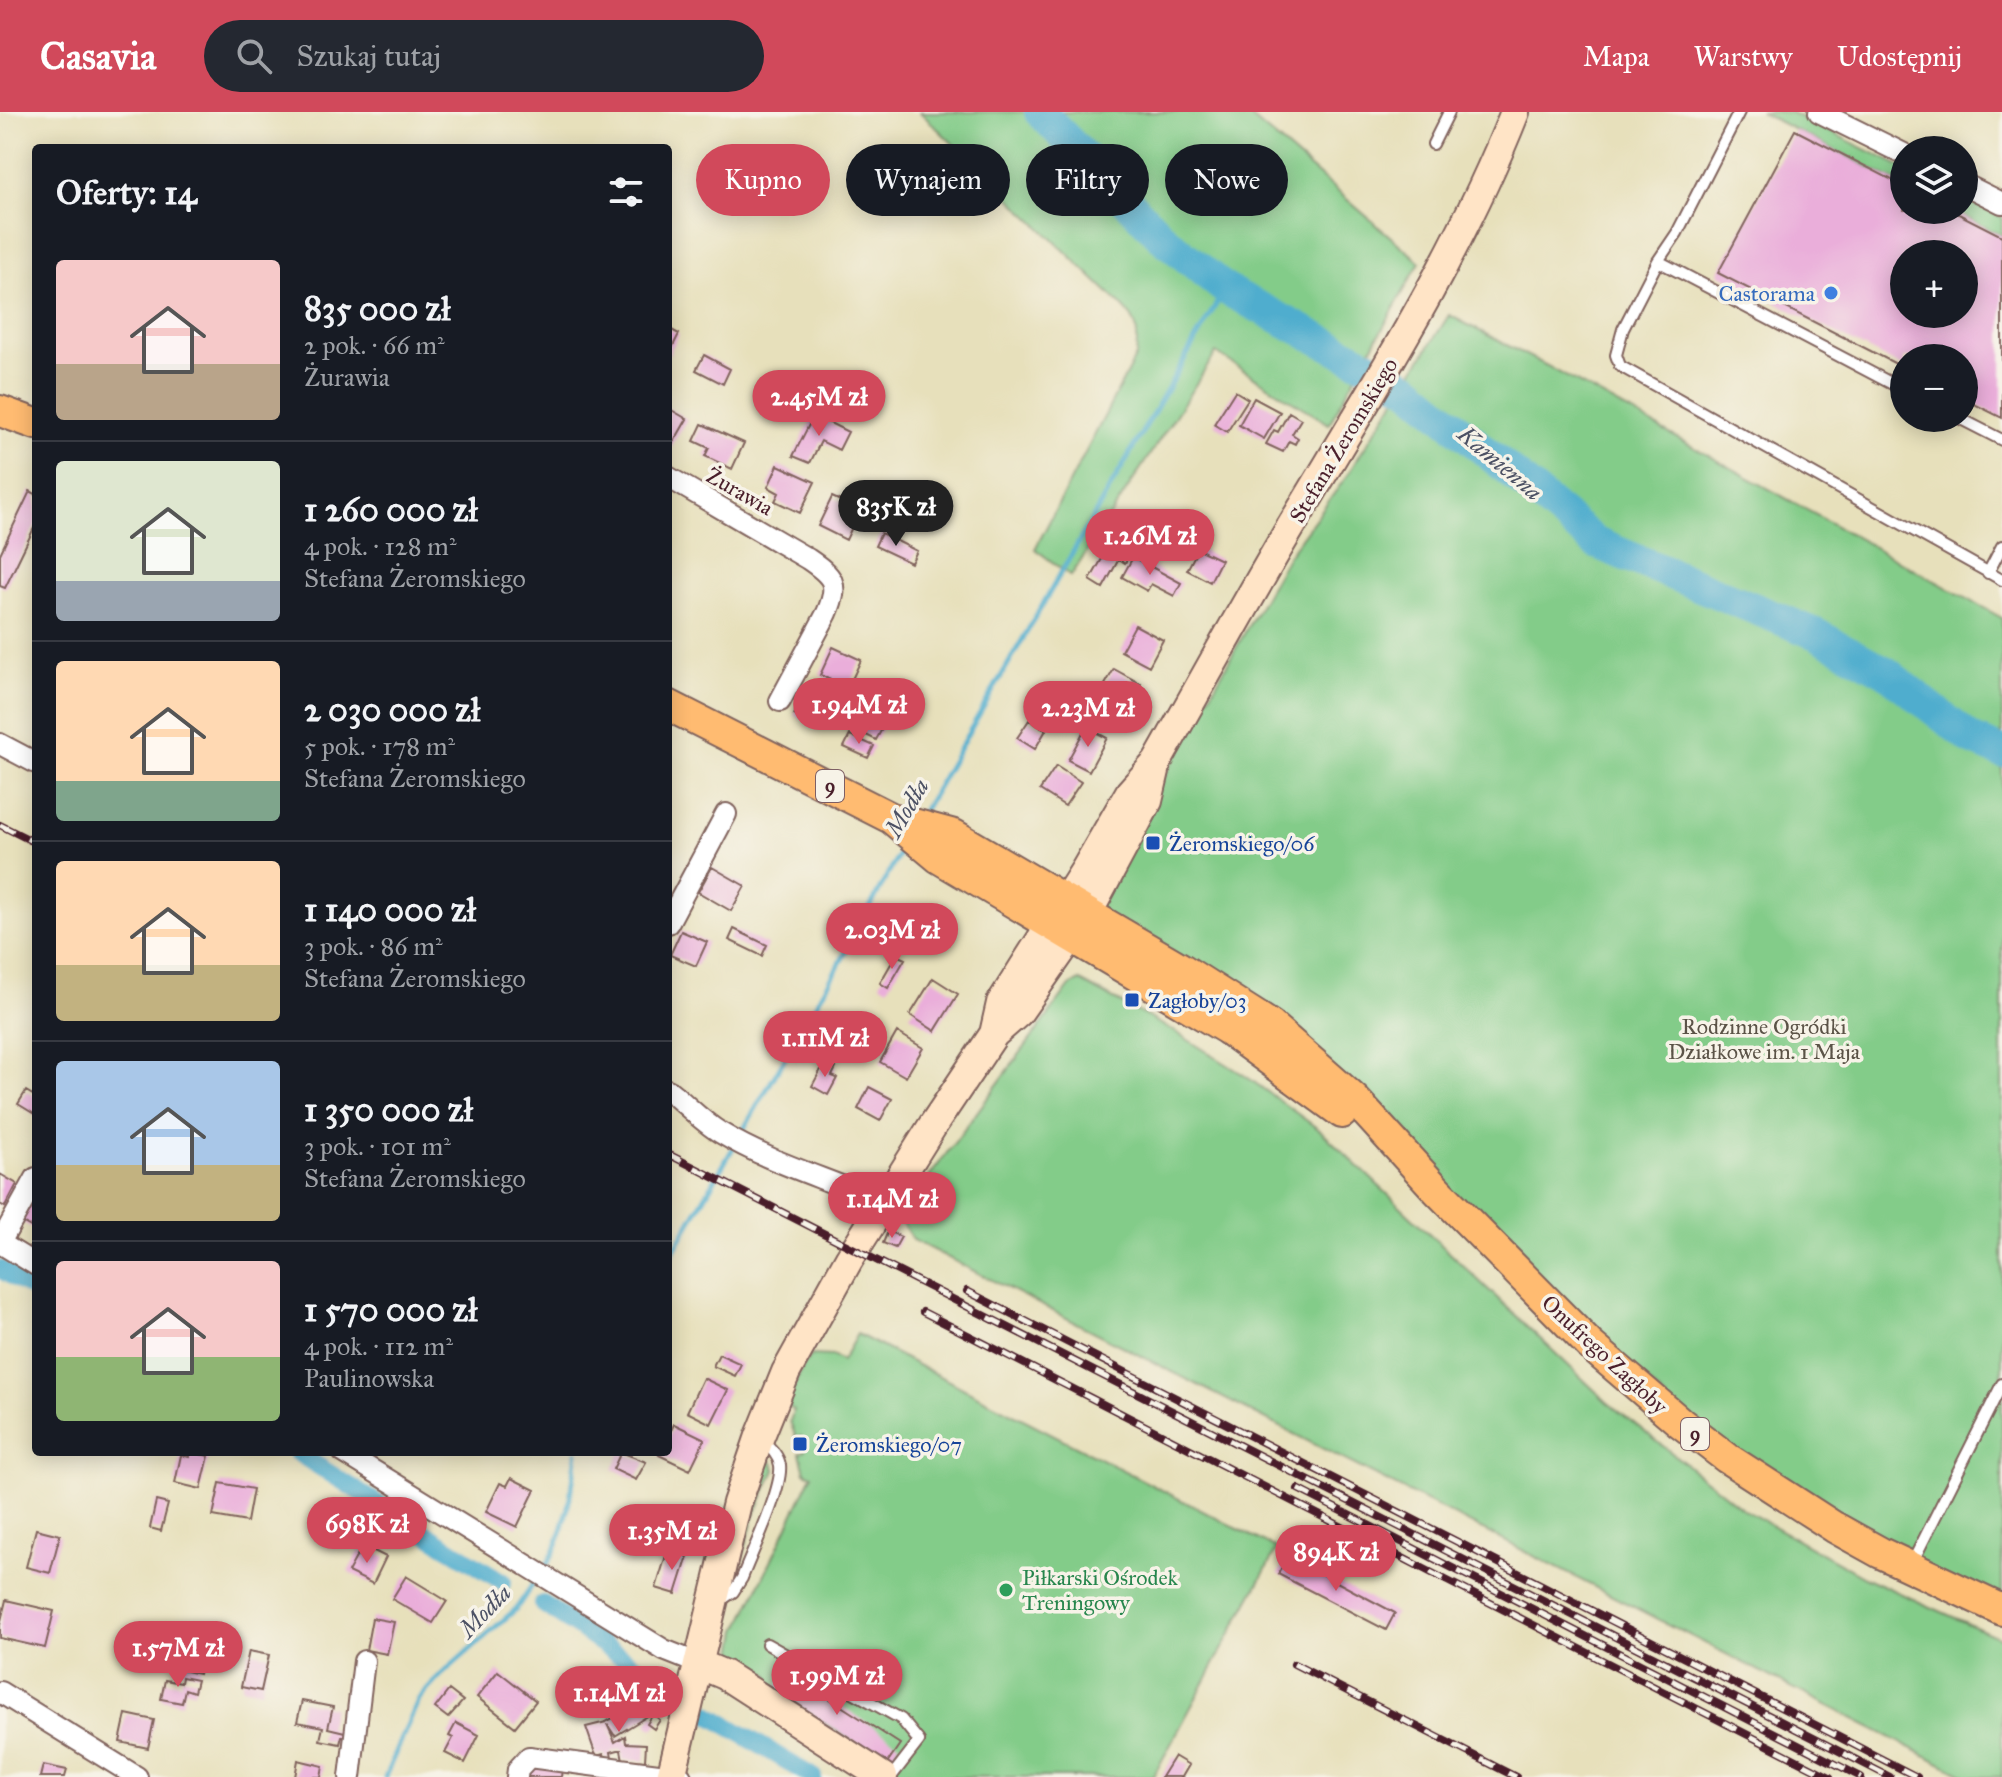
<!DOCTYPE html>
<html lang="pl">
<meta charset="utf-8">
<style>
:root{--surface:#171b24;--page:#242831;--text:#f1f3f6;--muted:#9ea1a6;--line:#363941;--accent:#d1495b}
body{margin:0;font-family:"IM FELL Great Primer",serif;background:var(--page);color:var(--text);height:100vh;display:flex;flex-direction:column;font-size:30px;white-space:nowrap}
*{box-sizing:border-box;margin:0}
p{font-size:26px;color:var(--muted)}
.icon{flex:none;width:44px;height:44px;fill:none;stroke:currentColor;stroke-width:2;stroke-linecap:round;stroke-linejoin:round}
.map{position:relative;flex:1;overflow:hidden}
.panel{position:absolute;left:32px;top:32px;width:640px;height:1312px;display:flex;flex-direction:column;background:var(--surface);border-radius:8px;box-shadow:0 4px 20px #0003}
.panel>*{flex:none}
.top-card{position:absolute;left:696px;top:32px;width:760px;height:72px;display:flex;gap:16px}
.tools{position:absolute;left:1890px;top:24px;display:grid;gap:16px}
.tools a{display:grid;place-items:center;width:88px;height:88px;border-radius:50%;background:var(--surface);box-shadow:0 4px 20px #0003;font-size:40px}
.price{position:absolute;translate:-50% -68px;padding:0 18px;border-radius:28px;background:var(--accent);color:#fff;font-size:26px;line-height:52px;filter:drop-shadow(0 2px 4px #0008)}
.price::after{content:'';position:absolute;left:50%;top:48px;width:24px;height:18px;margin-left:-12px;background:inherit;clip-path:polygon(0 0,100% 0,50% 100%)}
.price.active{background:#222;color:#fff}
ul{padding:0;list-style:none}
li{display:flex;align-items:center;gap:24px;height:200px;padding:0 24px}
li+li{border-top:2px solid var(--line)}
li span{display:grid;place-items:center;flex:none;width:224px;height:160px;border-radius:8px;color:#555}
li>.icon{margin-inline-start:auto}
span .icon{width:96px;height:96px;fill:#fffc;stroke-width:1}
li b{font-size:34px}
h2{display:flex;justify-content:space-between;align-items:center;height:96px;padding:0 24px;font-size:34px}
.chip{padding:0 28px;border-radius:36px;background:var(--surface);box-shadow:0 4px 20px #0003;font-size:28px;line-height:72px}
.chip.active{background:var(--accent);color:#fff}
header{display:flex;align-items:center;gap:48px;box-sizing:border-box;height:112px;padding:0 40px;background:var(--accent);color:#fff}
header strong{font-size:38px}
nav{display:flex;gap:44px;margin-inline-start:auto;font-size:28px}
.search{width:560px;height:72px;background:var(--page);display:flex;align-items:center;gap:20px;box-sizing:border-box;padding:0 28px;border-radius:44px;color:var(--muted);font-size:30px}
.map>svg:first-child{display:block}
.green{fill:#83cc89;stroke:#66765a;stroke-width:2}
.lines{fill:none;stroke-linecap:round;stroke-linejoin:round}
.stream{stroke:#50adce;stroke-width:5}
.canal{stroke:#50adce;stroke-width:18}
.river{stroke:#50adce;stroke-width:32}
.building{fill:#eaaeda;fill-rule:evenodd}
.lane-casing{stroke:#81635d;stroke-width:14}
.street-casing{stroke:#81635d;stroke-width:24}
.secondary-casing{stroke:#81635d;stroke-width:32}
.primary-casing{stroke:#81635d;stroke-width:34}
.lane{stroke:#fff;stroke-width:10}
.street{stroke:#fff;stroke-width:20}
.secondary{stroke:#ffe4c6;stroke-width:28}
.primary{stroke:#ffbb71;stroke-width:30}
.rail-casing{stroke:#4a1f2b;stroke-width:8}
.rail{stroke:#f7f3e8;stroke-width:5;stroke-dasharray:15;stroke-linecap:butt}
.shop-dot{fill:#3f7fe0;stroke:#f7f3e8;stroke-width:3}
.transit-dot{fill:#1a4fb4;stroke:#f7f3e8;stroke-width:3}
.leisure-dot{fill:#2e9e5b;stroke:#f7f3e8;stroke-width:3}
.labels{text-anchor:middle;stroke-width:7;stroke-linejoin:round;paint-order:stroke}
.shield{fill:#f7f3e8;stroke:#7e5f64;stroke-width:2}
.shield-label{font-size:20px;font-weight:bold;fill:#4a1f2b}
.shop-label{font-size:22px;fill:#366cbe;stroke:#f7f3e8;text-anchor:end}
.street-label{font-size:22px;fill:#4a1f2b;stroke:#f7f3e8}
.transit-label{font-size:22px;fill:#164399;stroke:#f7f3e8;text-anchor:start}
.park-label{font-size:22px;fill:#5b5347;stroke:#f7f3e8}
.leisure-label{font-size:22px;fill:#27864d;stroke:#f7f3e8;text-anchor:start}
.water-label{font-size:24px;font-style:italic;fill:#4c5164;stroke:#f7f3e8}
</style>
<header>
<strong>Casavia</strong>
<div class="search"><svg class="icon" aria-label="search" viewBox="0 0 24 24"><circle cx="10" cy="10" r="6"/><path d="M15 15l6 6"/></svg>Szukaj tutaj</div>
<nav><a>Mapa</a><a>Warstwy</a><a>Udostępnij</a></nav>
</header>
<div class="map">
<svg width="2002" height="1665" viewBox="0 0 2002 1665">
<rect width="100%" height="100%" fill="#f7f3e8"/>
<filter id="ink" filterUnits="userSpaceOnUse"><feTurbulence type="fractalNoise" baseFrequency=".0125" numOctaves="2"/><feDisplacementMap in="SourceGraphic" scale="16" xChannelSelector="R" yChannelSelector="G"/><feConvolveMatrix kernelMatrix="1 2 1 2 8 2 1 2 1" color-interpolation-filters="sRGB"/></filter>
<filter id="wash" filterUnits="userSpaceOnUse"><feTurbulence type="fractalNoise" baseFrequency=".006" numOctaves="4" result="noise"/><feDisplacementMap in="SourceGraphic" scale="32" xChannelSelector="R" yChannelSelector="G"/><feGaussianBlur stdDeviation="1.8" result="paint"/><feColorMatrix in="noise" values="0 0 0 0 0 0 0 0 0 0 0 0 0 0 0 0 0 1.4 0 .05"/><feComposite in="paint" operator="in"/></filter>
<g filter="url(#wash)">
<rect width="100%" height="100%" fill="#e7e0bb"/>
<!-- green -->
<path class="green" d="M920,0H1245L1420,150L1329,312L1216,241L1071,464L1035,437L1136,244C1139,211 1137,209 1114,186Z
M1760,0H1790L1904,56V74Z
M1964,86L2002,105V124L1951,98H1964Z
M1449,203L1547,254L2002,506V1498L1727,1346L1355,988L1088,801L1287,445L1344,368Z
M1080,869L1174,919L1247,965L1321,1019L1607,1290L1743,1397L1864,1465L2002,1527V1665H1968L913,1128L899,1106L1070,874Z
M857,1222L1277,1437L1153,1665H914L907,1660L902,1662L773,1579L769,1563L734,1541L738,1518L812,1363L805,1360L800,1341L805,1338L801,1324L796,1326L790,1309L794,1298L785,1293L804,1252L812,1243L832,1244L842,1249Z
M766,1348L773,1350L775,1358L754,1404L738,1461L732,1468L749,1392Z"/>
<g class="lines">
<!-- stream -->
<path class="stream" d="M921,703L1225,177
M738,1027L836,858L906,729
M668,1149L733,1036
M543,1458C564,1432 573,1373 577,1340
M385,1665L419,1587L441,1563L516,1497L537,1466"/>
<!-- canal -->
<path class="canal" d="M0,1157L36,1179
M296,1340L503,1470
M543,1492L648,1563L670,1582
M705,1600L813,1665"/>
<!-- river -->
<path class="river" d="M1040,0L1164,127L1225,177L1407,274L1596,431L1816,522L1886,560L1971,627L2002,640"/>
</g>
<g id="blocks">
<!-- building -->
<path class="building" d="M1795,18L1904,74V98H1951L2002,124V306L1964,287V246H1904V256L1718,161ZM1904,142H1964V202H1904Z
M668,216L679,222L668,244Z
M704,243L730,257L723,272L696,258Z
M1235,279L1248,287L1227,320L1214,312Z
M1254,286L1280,300L1264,327L1239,313Z
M668,296L687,307L671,335L668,334Z
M1289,300L1301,307L1292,322L1298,326L1295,332L1289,329L1283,340L1266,332L1274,318L1278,320Z
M814,303L848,320L839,338L821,329L810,351L793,344Z
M702,312L744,331L732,357L705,344L709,336L694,329Z
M778,353L815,370L800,401L775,389L779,381L768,375Z
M30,379L36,382V412L5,476L0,474V442Z
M832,385L860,398L846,428L818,414Z
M881,421L917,439L911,451L875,434Z
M1111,431L1130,442L1125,451L1119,447L1103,476L1090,468Z
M1198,437L1221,448L1210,470L1187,458Z
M1133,445L1181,471L1174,484L1151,472L1147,479L1122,465Z
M1135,513L1163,528L1149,554L1121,539Z
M833,535L861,548L848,576L820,563Z
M1114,557L1141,572L1126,598L1099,583Z
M806,579L832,591L821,616L794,603Z
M870,583L894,595L876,628L854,617Z
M1029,608L1046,618L1035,637L1017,626Z
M1086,615L1107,626L1089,659L1068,648Z
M850,623L874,634L868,646L844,635Z
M1056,654L1081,670L1065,694L1040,678Z
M712,755L745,774L731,799L698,780Z
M734,817L767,833L762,844L729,828Z
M681,819L707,830L696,854L670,843Z
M896,843L905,847L888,876L880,871Z
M933,866L958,882L935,919L910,903Z
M897,920L923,936L906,965L880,950Z
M825,950L836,956L832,964L837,966L828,983L812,974Z
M869,975L892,987L880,1009L858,997Z
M26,979L36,985V1003L18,992Z
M0,1062L17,1072L5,1095L0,1092Z
M33,1087L36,1089V1118L20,1109Z
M888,1119L901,1125L895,1136L883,1131Z
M719,1242L741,1252L735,1264L713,1254Z
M703,1266L728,1278L711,1312L687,1300Z
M674,1312L705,1327L690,1358L659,1343L661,1340H668V1325Z
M190,1340L209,1344L201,1377L175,1371L181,1343L189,1345Z
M621,1340L646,1350L636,1368L613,1357Z
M511,1366L535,1378L517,1415L486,1400L500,1371L507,1374Z
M220,1371L253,1377L247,1410L213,1404Z
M156,1389L168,1392L161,1419L150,1416Z
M36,1417L60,1423L50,1461L26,1455Z
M368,1436L386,1445L373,1472L348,1460L360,1438L366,1441Z
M668,1437L688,1444L676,1482L656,1476Z
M1288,1444L1395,1501L1386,1518L1278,1462Z
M406,1464L447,1489L433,1511L392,1487Z
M6,1488L54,1499L45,1536L0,1526V1513Z
M372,1506L394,1510L387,1542L366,1538Z
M188,1521L212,1525L210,1538L204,1537L199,1562L181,1558Z
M249,1539L269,1543L261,1579L241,1575Z
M498,1559L536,1589L515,1615L477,1585Z
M787,1559L900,1632L887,1651L775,1578Z
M182,1565L197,1568L194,1580L185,1577L182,1591L161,1587L165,1568L181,1571Z
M449,1578L463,1589L448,1606L435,1596Z
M643,1588L651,1602L615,1624L607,1612L615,1630L625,1624L626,1631L646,1632L645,1649L623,1648L621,1638H618L611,1640L612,1645L606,1647L604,1642L596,1644L586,1615L606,1610Z
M302,1589L333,1595L328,1616L349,1621L348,1625L342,1624L340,1632L320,1628L323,1615L297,1610Z
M126,1602L154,1608L148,1636L120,1630Z
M653,1602L660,1608L654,1617L647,1612Z
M456,1611L479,1623L465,1651L445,1641L453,1626L449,1624Z
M1174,1644L1189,1653L1182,1665H1161Z
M298,1648L323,1654L321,1665H295Z
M43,1653L67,1658L65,1665H40Z
M527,1655L562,1657L561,1665H526Z"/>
</g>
</g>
<g filter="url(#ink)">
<use href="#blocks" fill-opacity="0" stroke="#81635d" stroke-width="2"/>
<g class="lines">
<!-- lane casing -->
<g class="lane-casing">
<path id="lane" d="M1739,0L1677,121L1658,149L1623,217L1616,243L1620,254L2002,468
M1433,32L1449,0
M1658,149L1904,278
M1959,306L2002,328
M1988,461L2002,434
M1911,1453L2002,1272
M720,1489L733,1480L742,1466C751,1442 783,1376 780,1353C778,1342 769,1335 762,1328
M767,1532L901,1607L919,1629L891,1665"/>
</g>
<!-- street casing -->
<g class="street-casing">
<path id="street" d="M1819,0L1904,42
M1964,72L2002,91
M668,365L808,447C833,464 840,471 827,501L780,589
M0,632L36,651
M668,811L726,702
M668,978C686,992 701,1009 721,1021C772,1052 830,1067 884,1092
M0,1131L36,1066
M0,1131L36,1153
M343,1340L664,1538L699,1552
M0,1580L137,1665
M350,1665L364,1549
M517,1665L518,1657L529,1645L681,1665"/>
</g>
<!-- secondary casing -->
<g class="secondary-casing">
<path id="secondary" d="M994,922L1001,891L1085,758L1130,680L1157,650C1199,576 1240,501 1283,428C1366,288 1455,152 1515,0
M699,1552L725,1563L883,1665
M671,1665L737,1391L760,1324L786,1260L849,1147L933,1013L994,922L1018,901L1088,801L1148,689L1157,650"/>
</g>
<!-- primary casing -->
<g class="primary-casing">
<path id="primary" d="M0,299L36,312
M668,593L891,706L939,746L1227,917L1342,1001
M891,706L954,723L1182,857L1270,913L1355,988L1437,1078L1590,1233L1681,1311L1727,1346L1834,1415L1881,1441L2002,1498"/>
</g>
<!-- lane -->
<use href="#lane" class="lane"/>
<!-- street -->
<use href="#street" class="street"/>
<!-- secondary -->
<use href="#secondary" class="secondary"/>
<!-- primary -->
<use href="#primary" class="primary"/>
<!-- rail casing -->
<g class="rail-casing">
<path id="rail" d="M0,713L36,731
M668,1042L1890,1665
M967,1179L1917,1665
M923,1200L1830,1665
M1298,1377L1861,1665
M1294,1552L1516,1665"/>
</g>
<!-- rail -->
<use href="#rail" class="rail"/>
</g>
</g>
<!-- markers -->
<circle class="shop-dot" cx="1831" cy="181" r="8"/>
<g class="transit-dot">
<rect x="1145" y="723" width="16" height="16" rx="4"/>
<rect x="1124" y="880" width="16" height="16" rx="4"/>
<rect x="792" y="1324" width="16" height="16" rx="4"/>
</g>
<circle class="leisure-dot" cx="1006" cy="1478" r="8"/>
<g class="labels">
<!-- shield labels -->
<g class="shield">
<rect x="816" y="658" width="28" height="32" rx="6"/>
<rect x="1681" y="1306" width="28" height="32" rx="6"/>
</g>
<g class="shield-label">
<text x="830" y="681">9</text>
<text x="1695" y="1329">9</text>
</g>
<!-- shop labels -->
<g class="shop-label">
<text x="1815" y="189">Castorama</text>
</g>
<!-- street labels -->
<g class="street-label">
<text transform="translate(1343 328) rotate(-59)" y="8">Stefana Żeromskiego</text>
<text transform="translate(740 379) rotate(30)" y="8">Żurawia</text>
<text transform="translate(1605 1242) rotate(43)" y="8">Onufrego Zagłoby</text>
</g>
<!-- transit labels -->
<g class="transit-label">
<text x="1169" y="739">Żeromskiego/06</text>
<text x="1148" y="896">Zagłoby/03</text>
<text x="816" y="1340">Żeromskiego/07</text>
</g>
<!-- park labels -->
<g class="park-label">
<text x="1764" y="922">Rodzinne Ogródki<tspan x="1764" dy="25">Działkowe im. 1 Maja</tspan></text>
</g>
<!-- leisure labels -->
<g class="leisure-label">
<text x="1022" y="1473">Piłkarski Ośrodek<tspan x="1022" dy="25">Treningowy</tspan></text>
</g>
<!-- water labels -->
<g class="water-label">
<text transform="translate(1500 351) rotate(40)" y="8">Kamienna</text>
<text transform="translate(907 696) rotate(-60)" y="8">Modła</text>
<text transform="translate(485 1499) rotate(-46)" y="8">Modła</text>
</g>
</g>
</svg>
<div class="tools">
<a><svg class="icon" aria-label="layers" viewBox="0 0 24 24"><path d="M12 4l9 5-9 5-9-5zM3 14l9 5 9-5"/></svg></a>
<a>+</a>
<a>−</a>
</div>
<b class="price" style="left:819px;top:326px">2.45M zł</b>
<b class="price active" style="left:896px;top:436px">835K zł</b>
<b class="price" style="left:1150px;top:465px">1.26M zł</b>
<b class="price" style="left:859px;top:634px">1.94M zł</b>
<b class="price" style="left:1088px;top:637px">2.23M zł</b>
<b class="price" style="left:892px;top:859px">2.03M zł</b>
<b class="price" style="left:825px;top:967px">1.11M zł</b>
<b class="price" style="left:892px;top:1128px">1.14M zł</b>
<b class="price" style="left:367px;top:1453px">698K zł</b>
<b class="price" style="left:672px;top:1460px">1.35M zł</b>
<b class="price" style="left:1336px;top:1481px">894K zł</b>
<b class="price" style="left:178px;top:1577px">1.57M zł</b>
<b class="price" style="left:837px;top:1605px">1.99M zł</b>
<b class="price" style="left:619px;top:1622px">1.14M zł</b>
<div class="top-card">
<a class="chip active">Kupno</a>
<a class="chip">Wynajem</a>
<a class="chip">Filtry</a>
<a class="chip">Nowe</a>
</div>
<section class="panel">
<h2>Oferty: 14<svg class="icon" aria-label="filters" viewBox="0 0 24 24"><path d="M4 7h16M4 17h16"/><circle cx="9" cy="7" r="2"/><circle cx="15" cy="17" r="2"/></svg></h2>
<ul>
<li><span style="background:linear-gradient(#f6c9c9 65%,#b9a48a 0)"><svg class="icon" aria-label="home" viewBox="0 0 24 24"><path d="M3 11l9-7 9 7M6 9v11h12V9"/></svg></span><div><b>835 000 zł</b><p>2 pok. · 66 m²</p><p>Żurawia</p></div></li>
<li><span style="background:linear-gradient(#dfe7d0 75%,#9aa5b1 0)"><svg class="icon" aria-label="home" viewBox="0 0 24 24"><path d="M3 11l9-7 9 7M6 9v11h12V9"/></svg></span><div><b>1 260 000 zł</b><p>4 pok. · 128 m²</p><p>Stefana Żeromskiego</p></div></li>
<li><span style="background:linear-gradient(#ffd9b3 75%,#7fa58c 0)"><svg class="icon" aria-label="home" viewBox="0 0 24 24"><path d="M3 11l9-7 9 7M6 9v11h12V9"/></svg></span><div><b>2 030 000 zł</b><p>5 pok. · 178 m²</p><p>Stefana Żeromskiego</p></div></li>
<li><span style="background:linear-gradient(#ffd9b3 65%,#c2b280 0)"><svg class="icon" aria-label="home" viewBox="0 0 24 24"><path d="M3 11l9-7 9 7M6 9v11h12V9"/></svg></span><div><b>1 140 000 zł</b><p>3 pok. · 86 m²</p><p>Stefana Żeromskiego</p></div></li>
<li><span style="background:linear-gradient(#a9c7e8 65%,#c2b280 0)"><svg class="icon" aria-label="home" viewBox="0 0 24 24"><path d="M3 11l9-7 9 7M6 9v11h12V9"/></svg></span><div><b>1 350 000 zł</b><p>3 pok. · 101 m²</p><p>Stefana Żeromskiego</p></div></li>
<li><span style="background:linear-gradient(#f6c9c9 60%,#8fb573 0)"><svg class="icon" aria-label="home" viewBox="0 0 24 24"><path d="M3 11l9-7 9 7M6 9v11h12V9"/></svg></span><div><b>1 570 000 zł</b><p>4 pok. · 112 m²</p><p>Paulinowska</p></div></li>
</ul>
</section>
</div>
